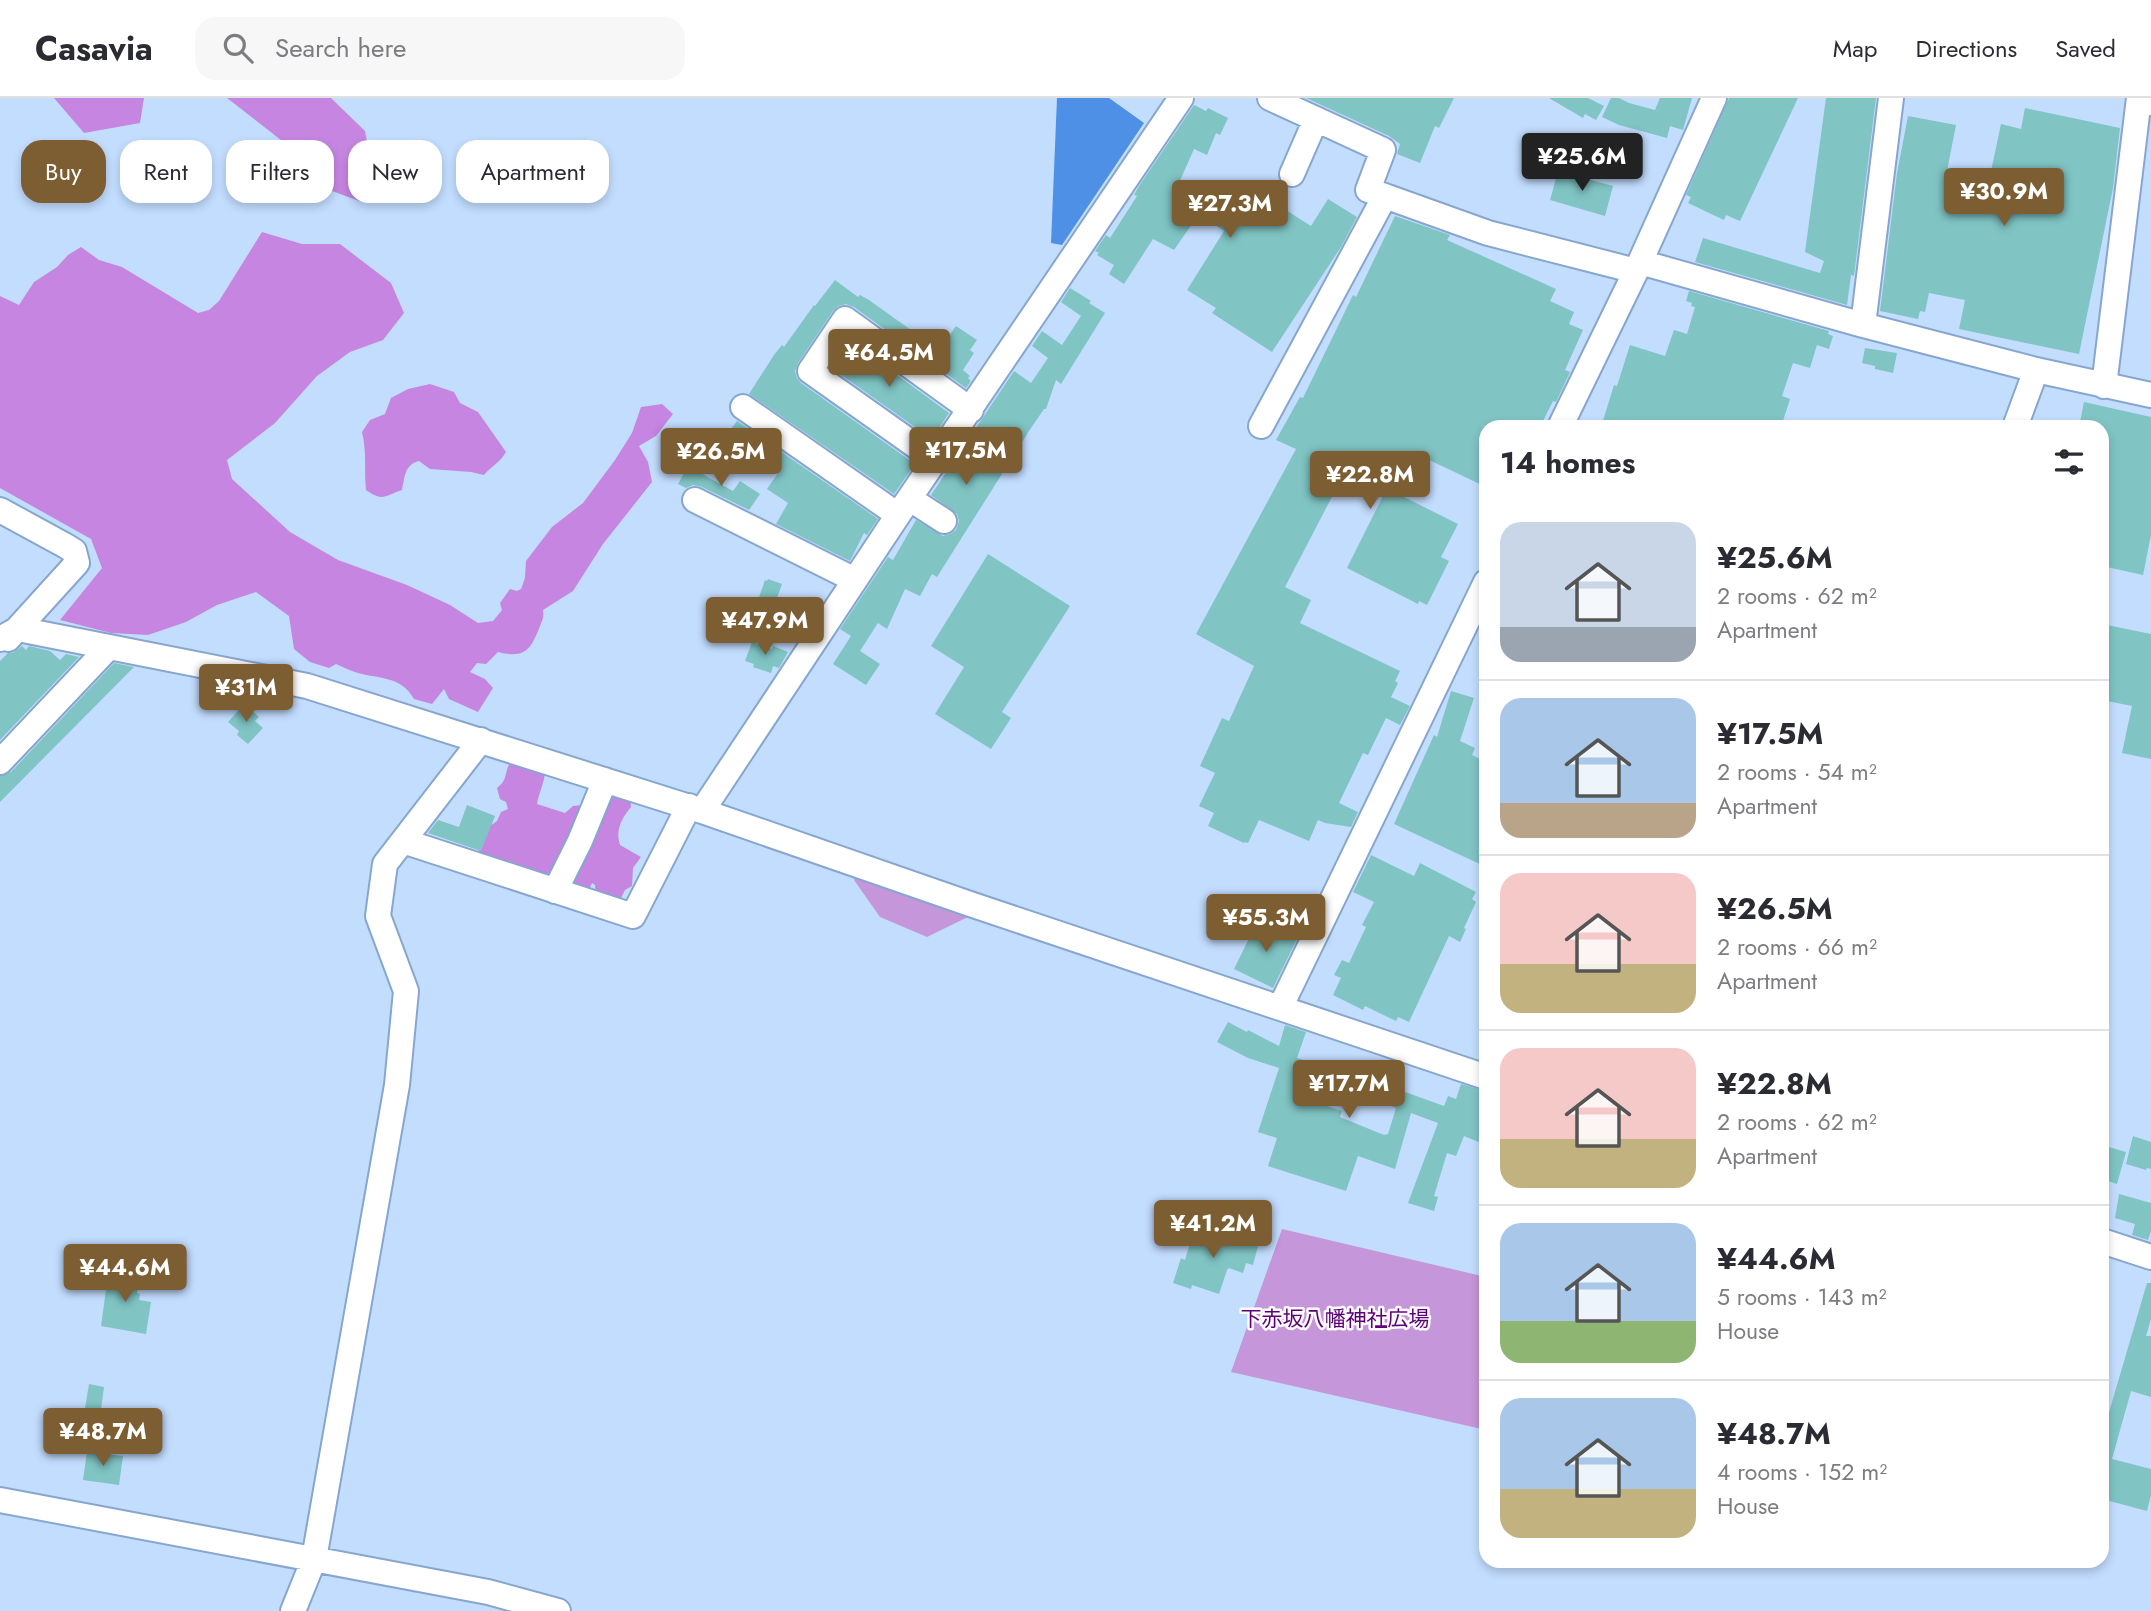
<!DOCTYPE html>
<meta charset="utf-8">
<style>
:root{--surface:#fff;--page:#f7f7f7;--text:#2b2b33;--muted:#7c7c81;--line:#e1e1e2;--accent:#7c5e32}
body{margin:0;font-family:Jost,"Noto Sans JP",sans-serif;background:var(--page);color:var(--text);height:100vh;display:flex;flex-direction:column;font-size:26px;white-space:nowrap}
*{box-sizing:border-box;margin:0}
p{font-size:23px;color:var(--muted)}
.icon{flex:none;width:38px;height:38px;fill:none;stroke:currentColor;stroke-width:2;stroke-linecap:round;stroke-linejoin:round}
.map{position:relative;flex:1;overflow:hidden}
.panel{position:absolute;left:1479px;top:322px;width:630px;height:1148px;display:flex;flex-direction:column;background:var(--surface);border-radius:21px;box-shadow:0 4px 10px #0003}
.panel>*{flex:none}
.hud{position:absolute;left:21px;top:42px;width:665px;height:63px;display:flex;gap:14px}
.price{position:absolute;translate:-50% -60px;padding:0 16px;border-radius:7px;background:var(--accent);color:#fff;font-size:23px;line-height:46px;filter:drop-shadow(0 2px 4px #0008)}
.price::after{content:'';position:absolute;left:50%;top:42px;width:21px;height:16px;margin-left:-10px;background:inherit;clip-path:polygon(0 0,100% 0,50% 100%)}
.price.current{background:#222;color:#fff}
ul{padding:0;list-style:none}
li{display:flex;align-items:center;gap:21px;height:175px;padding:0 21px}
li+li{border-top:2px solid var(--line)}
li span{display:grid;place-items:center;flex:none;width:196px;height:140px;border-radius:21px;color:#555}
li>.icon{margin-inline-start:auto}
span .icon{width:84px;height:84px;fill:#fffc;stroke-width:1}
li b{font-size:30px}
h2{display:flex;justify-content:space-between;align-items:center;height:84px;padding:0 21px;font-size:30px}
.chip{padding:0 24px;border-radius:21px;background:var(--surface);box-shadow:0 4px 10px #0003;font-size:24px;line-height:63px}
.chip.current{background:var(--accent);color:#fff}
header{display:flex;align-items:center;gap:42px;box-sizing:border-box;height:98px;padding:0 35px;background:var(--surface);border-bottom:2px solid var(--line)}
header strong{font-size:33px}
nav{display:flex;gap:38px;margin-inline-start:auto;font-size:24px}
.search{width:490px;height:63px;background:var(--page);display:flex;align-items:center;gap:18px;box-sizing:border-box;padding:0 24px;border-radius:21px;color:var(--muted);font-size:26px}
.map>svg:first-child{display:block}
.green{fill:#c596da}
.forest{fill:#c685e1}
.water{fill:#4d90e6}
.building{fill:#80c4c4}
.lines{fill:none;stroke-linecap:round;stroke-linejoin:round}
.minor-casing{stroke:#87a6cf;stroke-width:28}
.major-casing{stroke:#87a6cf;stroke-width:35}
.minor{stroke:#fff;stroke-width:24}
.major{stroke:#fff;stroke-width:32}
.labels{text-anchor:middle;stroke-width:5;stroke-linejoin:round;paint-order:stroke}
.park-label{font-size:21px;fill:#5d0078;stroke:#fbfbfb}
</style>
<header>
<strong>Casavia</strong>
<div class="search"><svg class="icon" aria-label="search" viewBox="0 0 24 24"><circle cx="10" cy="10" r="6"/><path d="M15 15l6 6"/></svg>Search here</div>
<nav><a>Map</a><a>Directions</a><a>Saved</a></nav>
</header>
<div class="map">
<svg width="2151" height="1513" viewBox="0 0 2151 1513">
<rect width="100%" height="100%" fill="#c3ddff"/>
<!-- green -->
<path class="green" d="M859,769L974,816L927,839L880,819L854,782Z
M1282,1131L1486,1179V1332L1231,1274Z"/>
<!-- forest -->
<path class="forest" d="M54,0H144L140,25L84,35Z
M227,0H331L365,33L374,80L362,104L332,93L295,53Z
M262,134L302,146H340L391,185L404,215L383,242L350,254L317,278L275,325L227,362L232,381L290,434L338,462L407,487L450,507L478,525L493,523L502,512L500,505L510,491L517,493L521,491L525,480L526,463L552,429L583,405L615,362L632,335L641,309L662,306L673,316L656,338L639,348L648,364L652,384L603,446L573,493L543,512C544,519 543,521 540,528C531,551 526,561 498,554L486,566L477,565L470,574L485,581L493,590L478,614L449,601L444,591L432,606L414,601C401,578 380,581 358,575C351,573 343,569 336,566L329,570L310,564L294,551L289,518L256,494L217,507L186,524L148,537L111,535L60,522L102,470L91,441L0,390V198L19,207L34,184L57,169L68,157L81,149L99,162L122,169L198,215L209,212L219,203Z
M430,286L454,294L460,305L478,314L506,354C500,365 491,368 484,377L471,374L430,371L419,363C404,367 405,379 402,392C384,398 383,404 366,392C364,372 367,354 362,334L370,322L385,316L391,300L408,291Z
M510,665L545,672C545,684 539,694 537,706L565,715L573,708L583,707L582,719L552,774L547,776L535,773L526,775L484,758L478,752L487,730L497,723L501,714L508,711L506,704L500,701L497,690C508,682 504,675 510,665Z
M610,694L630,696L631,709C622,720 615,732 620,747L641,759L633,770L632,788L625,792L621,800L600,803L596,799L595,787L592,785L586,798L571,787Z"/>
<!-- water -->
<path class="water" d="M1057,0H1109L1144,25L1062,147L1051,145Z"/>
<!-- building -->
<path class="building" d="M1306,0H1454L1439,30L1435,28L1420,65L1397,56L1400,46L1389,38Z
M1549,0H1588L1604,8L1596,22L1585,16L1583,20Z
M1611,0H1619L1629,5L1655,12L1660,0H1692L1683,32L1670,28L1667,40L1619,27L1602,19Z
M1729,0H1798L1740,123L1726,117L1724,122L1688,105L1691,99L1686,97Z
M1826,0H1876L1854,178L1851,177L1847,207L1695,164L1703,140L1820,175L1824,163L1805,154Z
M1194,7L1206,13L1208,10L1228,20L1220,37L1216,35L1207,57L1194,51L1179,85L1221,113L1241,83L1311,128L1328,101L1357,119L1341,149L1272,254L1212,215L1216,210L1187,192L1224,133L1199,116L1174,152L1153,141L1124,186L1109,176L1114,167L1097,157L1099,155L1095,153L1106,137L1110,140L1137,98L1134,97L1139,88Z
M2025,10L2120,30L2113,90L2079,256L1959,231L1965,202L1929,195L1925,214L1920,213L1918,221L1880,213L1897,75L1908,18L1956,27L1946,78L1988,87L2001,26L2021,31Z
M1558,73L1613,88L1605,118L1550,102Z
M1395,118L1450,137L1447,142L1556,191L1550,203L1574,214L1569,226L1583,232L1565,272L1570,274L1556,304L1553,303L1540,329H1486V389L1425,360L1404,399L1458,426L1441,459L1449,463L1427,507L1419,503L1418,506L1347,470L1390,384L1356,365L1352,373L1347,370L1285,489L1311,502L1300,525L1400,573L1395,583L1398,585L1391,599L1410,608L1400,627L1386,620L1368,657L1363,655L1339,705L1358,714L1351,729L1325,725L1318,722L1309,743L1259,722L1248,745L1245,744L1244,745L1208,728L1214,715L1199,708L1215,675L1200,668L1222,620L1229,623L1254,568L1196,536L1296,351L1276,342L1300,299L1303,300L1353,197L1356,199Z
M835,182L858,199L860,197L869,202L939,252L956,228L977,242L970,252L974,255L963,272L970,278L968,280L971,283L966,290L854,209L846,206L838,208L833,213L798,265L795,273L797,280L801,285L915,366L894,396L749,296L774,257L782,247L784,249L814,207L815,208Z
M1070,190L1091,203L1089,205L1105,215L1061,286L1056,282L1046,311H1044L1029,333L937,479L932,476L920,498L905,491L887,531L878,525L860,553L880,566L866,587L833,566L851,538L840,531L888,459L893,462L916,422L943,438L950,436L956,432L959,423L957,416L931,397L1014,273L1031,285L1048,260L1032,248L1042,233L1062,247L1081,218L1061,204Z
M1689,193L1829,233L1828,236L1833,238L1829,251L1817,247L1810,270L1793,265L1782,298L1790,301L1781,329H1601L1614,287L1617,288L1630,247L1665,258L1674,232L1687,236L1695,209L1691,208L1692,205L1686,203Z
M849,242L949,315L932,341L830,269Z
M1865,250L1897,255L1893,275L1875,271V268L1862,265Z
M2084,304L2151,319V437L2143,477L2102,468V329H2079Z
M737,323L878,421L867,437L864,435L850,463L776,426L788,405L767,391L778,375L729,343L732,338L728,335Z
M688,368L733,393L740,383L760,396L749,412L702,389L693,387L686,390L678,386Z
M988,456L1070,508L1002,614L1011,620L991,651L935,616L964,569L931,548Z
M768,481L782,486L772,514L756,508L765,482L767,483Z
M2102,526L2151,536V661L2122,655L2132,608L2102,602Z
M752,544L772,551L773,548L788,554L779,570L773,568L771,575L753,569L754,566L745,563Z
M22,548L26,552L29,548L50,553L60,562L66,556L79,559L0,642V563L8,555H13Z
M114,565L134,569L0,704V678L11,674Z
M1451,593L1474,600L1460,643L1475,650L1472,657L1486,664V769L1394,726L1434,637L1437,639Z
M244,606L259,619L255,623L263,630L248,646L237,637L239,633L228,624Z
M467,707L495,718L481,753L428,735L438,722L459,729Z
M1371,757L1414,778L1420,765L1476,794L1472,801L1476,804L1464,830L1466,831L1460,844L1449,838L1409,924L1398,919L1396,923L1365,908L1363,912L1333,897L1341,880L1334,877L1342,862L1349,865L1366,829L1362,827L1374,804L1353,794Z
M1258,822L1297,841L1273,890L1234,871Z
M1228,924L1247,934L1248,932L1279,948L1285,927L1306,934L1297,960L1335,972L1324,1007L1342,1013L1340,1019L1384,1037L1388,1036L1396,1010L1391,1008L1397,991L1444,1008L1448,998L1456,1001L1461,986L1486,993V1047L1464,1038L1456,1058L1447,1055L1434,1098L1438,1099L1434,1113L1408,1105L1438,1025L1411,1015L1395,1071L1358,1058L1346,1093L1268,1068L1277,1040L1258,1034L1279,970L1248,960L1217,944Z
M2133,1038L2151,1044V1071L2147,1070L2146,1072L2126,1066Z
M2102,1047L2126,1054L2117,1086L2102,1081Z
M2119,1096L2151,1105V1133L2148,1142L2132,1137L2135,1126L2115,1120Z
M1195,1128L1258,1148L1253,1167L1246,1165L1243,1175L1229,1170L1227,1172L1219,1196L1192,1187L1191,1191L1173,1185L1181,1160L1185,1162Z
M109,1170L124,1172L123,1178L139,1181L137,1195L140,1196L139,1202L151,1204L146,1236L101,1228Z
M2147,1185H2151V1221L2146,1238H2151V1299L2131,1293L2112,1361L2151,1371V1397L2147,1413L2102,1401L2105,1381L2102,1380V1338Z
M89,1286L104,1289L100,1319L84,1316Z
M87,1354L123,1358L119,1387L83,1382Z"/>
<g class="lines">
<!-- minor casing -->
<g class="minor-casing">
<path id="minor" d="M1270,0L1383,52L1368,92L1488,135L1636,173
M1891,0L1863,227L2036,272L2151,297
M1292,76L1316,21
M1640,164L1863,227
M2104,288L2139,0
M743,309L898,417
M1261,328L1385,98
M1560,329L1636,173L1714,0
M2015,329L2036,272
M937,363L810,273L845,221L971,312
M910,401L944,423
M695,402L855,482
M0,412L66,448L74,453L77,465L8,541
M0,541L18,531L307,588L702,713L973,807L1486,979
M0,664L109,549
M702,713L898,417L1181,0
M403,743L633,818L689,708
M555,793L580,743L605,682
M1280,910L1486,484
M2102,1143L2151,1159
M0,1402L488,1494L558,1513
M293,1513L314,1461L397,987L406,893L378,818L385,766L481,642"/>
</g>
<!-- major casing -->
<g class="major-casing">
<path id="major" d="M2146,0L2151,1"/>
</g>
<!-- minor -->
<use href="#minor" class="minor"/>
<!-- major -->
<use href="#major" class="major"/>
</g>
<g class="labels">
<!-- park labels -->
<g class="park-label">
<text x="1335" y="1228">下赤坂八幡神社広場</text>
</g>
</g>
</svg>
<b class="price current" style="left:1582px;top:95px">¥25.6M</b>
<b class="price" style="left:2004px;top:130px">¥30.9M</b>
<b class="price" style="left:1230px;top:142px">¥27.3M</b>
<b class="price" style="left:889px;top:291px">¥64.5M</b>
<b class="price" style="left:966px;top:389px">¥17.5M</b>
<b class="price" style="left:721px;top:390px">¥26.5M</b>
<b class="price" style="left:1370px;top:413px">¥22.8M</b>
<b class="price" style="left:765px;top:559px">¥47.9M</b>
<b class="price" style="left:246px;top:626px">¥31M</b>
<b class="price" style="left:1266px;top:856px">¥55.3M</b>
<b class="price" style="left:1349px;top:1022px">¥17.7M</b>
<b class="price" style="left:1213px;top:1162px">¥41.2M</b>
<b class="price" style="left:125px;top:1206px">¥44.6M</b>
<b class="price" style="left:103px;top:1370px">¥48.7M</b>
<div class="hud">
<a class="chip current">Buy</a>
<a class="chip">Rent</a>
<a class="chip">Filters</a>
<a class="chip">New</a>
<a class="chip">Apartment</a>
</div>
<section class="panel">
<h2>14 homes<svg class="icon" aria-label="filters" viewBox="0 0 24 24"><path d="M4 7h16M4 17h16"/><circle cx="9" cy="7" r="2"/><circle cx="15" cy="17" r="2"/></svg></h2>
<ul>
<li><span style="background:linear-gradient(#c9d6e8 75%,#9aa5b1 0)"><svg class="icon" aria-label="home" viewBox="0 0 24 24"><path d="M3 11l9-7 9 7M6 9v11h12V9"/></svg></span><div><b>¥25.6M</b><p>2 rooms · 62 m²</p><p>Apartment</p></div></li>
<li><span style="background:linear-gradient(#a9c7e8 75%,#b9a48a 0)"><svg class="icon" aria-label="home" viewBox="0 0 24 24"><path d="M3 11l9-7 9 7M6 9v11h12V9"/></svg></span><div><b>¥17.5M</b><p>2 rooms · 54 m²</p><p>Apartment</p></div></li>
<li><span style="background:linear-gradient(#f6c9c9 65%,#c2b280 0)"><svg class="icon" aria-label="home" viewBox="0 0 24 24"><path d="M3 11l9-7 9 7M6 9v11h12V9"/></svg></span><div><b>¥26.5M</b><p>2 rooms · 66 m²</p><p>Apartment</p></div></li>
<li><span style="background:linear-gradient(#f6c9c9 65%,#c2b280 0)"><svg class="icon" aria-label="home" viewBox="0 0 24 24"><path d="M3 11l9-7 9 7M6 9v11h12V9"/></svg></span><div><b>¥22.8M</b><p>2 rooms · 62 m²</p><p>Apartment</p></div></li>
<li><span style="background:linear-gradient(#a9c7e8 70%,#8fb573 0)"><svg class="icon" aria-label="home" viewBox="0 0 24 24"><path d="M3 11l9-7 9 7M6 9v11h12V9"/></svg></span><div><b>¥44.6M</b><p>5 rooms · 143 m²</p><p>House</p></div></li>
<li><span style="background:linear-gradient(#a9c7e8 65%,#c2b280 0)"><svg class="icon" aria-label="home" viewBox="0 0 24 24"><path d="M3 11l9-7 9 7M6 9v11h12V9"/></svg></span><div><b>¥48.7M</b><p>4 rooms · 152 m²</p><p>House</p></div></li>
</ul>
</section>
</div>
